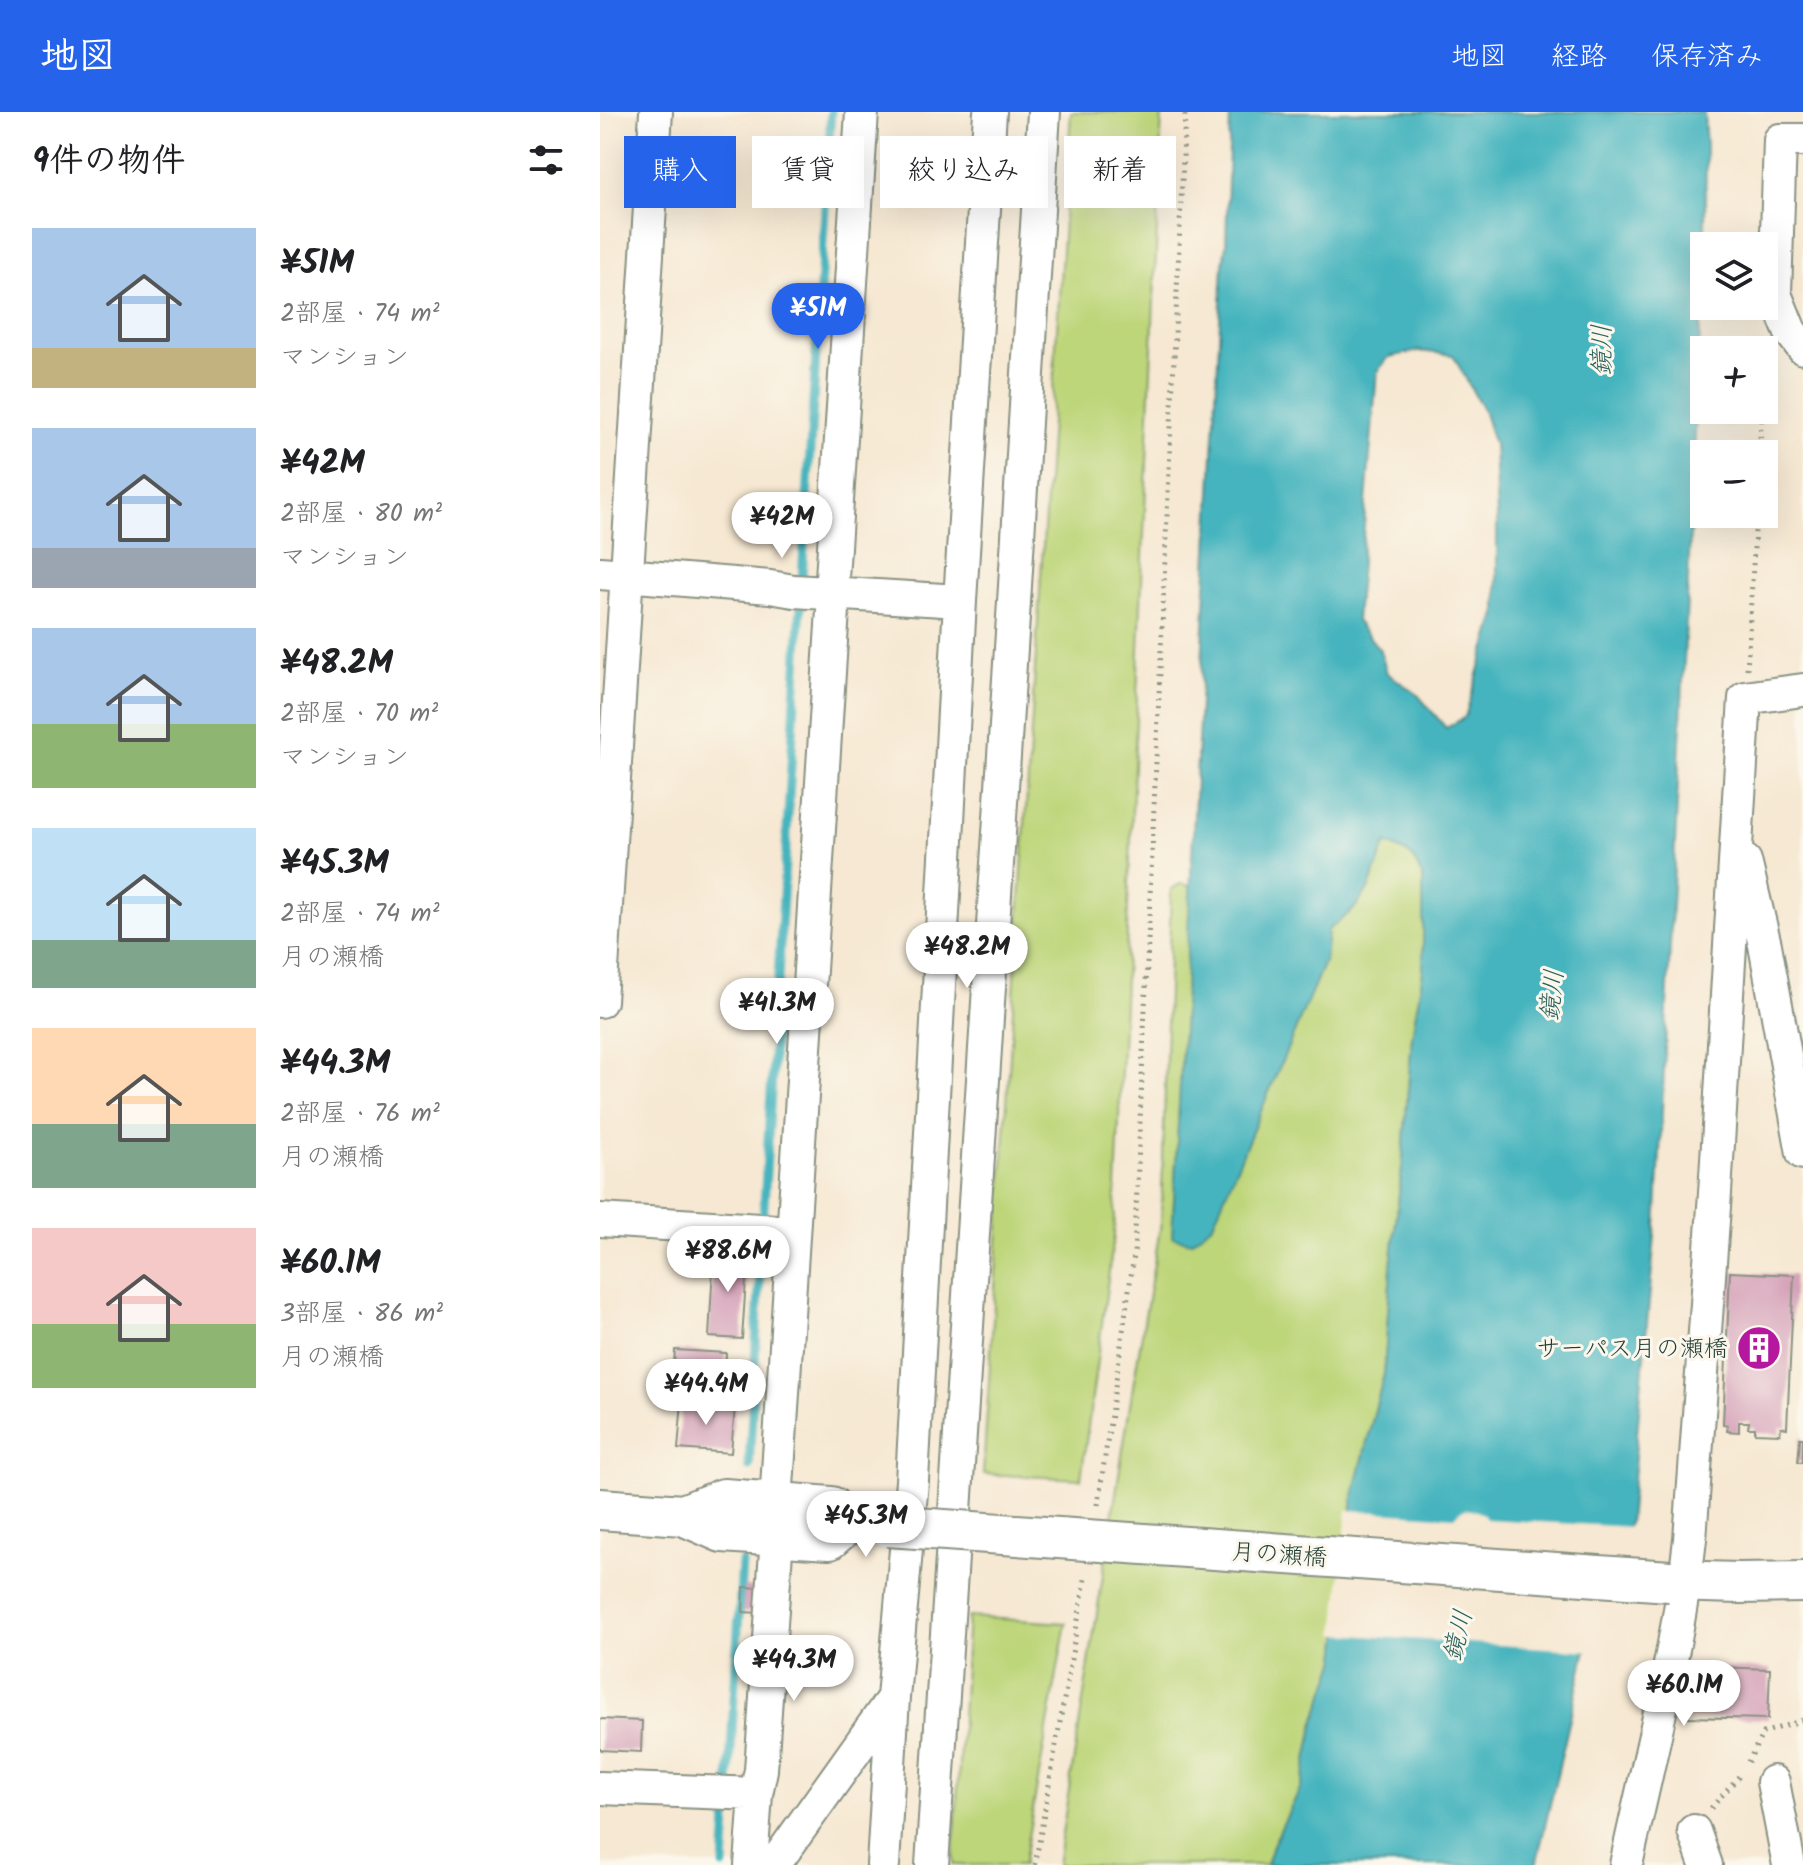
<!DOCTYPE html>
<html lang="ja">
<meta charset="utf-8">
<style>
:root{--surface:#fff;--page:#f2f2f2;--text:#202124;--muted:#757577;--accent:#2563eb}
body{margin:0;font-family:Kalam,"Klee One",sans-serif;background:var(--page);color:var(--text);height:100vh;display:flex;flex-direction:column;font-size:30px;white-space:nowrap}
*{box-sizing:border-box;margin:0}
p{font-size:26px;color:var(--muted)}
.icon{flex:none;width:44px;height:44px;fill:none;stroke:currentColor;stroke-width:2;stroke-linecap:round;stroke-linejoin:round}
.map{position:relative;flex:1;overflow:hidden}
.drawer{display:flex;flex-direction:column;background:var(--surface);width:600px}
.drawer>*{flex:none}
.guide{position:absolute;left:24px;top:24px;width:760px;height:72px;display:flex;gap:16px}
.fabs{position:absolute;left:1090px;top:120px;display:grid;gap:16px}
.fabs a{display:grid;place-items:center;width:88px;height:88px;border-radius:0px;background:var(--surface);box-shadow:0 8px 32px #0002;font-size:40px}
.price{position:absolute;translate:-50% -68px;padding:0 18px;border-radius:28px;background:#fff;color:#222;font-size:26px;line-height:52px;filter:drop-shadow(0 2px 4px #0008)}
.price::after{content:'';position:absolute;left:50%;top:48px;width:24px;height:18px;margin-left:-12px;background:inherit;clip-path:polygon(0 0,100% 0,50% 100%)}
.price.on{background:var(--accent);color:#fff}
ul{padding:0;list-style:none}
li{display:flex;align-items:center;gap:24px;height:200px;padding:0 32px}
li span{display:grid;place-items:center;flex:none;width:224px;height:160px;border-radius:0px;color:#555}
li>.icon{margin-inline-start:auto}
span .icon{width:96px;height:96px;fill:#fffc;stroke-width:1}
li b{font-size:34px}
h2{display:flex;justify-content:space-between;align-items:center;height:96px;padding:0 32px;font-size:34px}
.pill{padding:0 28px;border-radius:0px;background:var(--surface);box-shadow:0 8px 32px #0002;font-size:28px;line-height:72px}
.pill.on{background:var(--accent);color:#fff}
header{display:flex;align-items:center;gap:48px;box-sizing:border-box;height:112px;padding:0 40px;background:var(--accent);color:#fff}
header strong{font-size:38px}
nav{display:flex;gap:44px;margin-inline-start:auto;font-size:28px}
main{display:flex;flex:1;min-height:0}
.map>svg:first-child{display:block}
.green{fill:#bed67a;stroke:#6e8a57;stroke-width:2}
.water{fill:#45b4be;stroke:#327879;stroke-width:2;fill-rule:evenodd}
.pier{fill:#f6e8d2}
.lines{fill:none;stroke-linecap:round;stroke-linejoin:round}
.stream{stroke:#45b4be;stroke-width:9}
.building{fill:#d199b4}
.minor-casing{stroke:#8a9283;stroke-width:36}
.tertiary-casing{stroke:#8a9283;stroke-width:44}
.path{stroke:#8a9283;stroke-width:5;stroke-dasharray:2 6;stroke-linecap:butt}
.minor{stroke:#fff;stroke-width:32}
.tertiary{stroke:#fff;stroke-width:40}
.tertiary-bridge-casing{stroke:#8a9283;stroke-width:44;stroke-linecap:butt}
.tertiary-bridge{stroke:#fff;stroke-width:40}
.labels{text-anchor:middle;stroke-width:6;stroke-linejoin:round;paint-order:stroke}
.poi-label{font-size:24px;fill:#1f3d34;stroke:#fbf7ec;text-anchor:end}
.street-label{font-size:24px;fill:#1f3d34;stroke:#fbf7ec}
.water-label{font-size:26px;font-style:italic;fill:#2a615d;stroke:#fbf7ec}
</style>
<header>
<strong>地図</strong>
<nav><a>地図</a><a>経路</a><a>保存済み</a></nav>
</header>
<main>
<section class="drawer">
<h2>9件の物件<svg class="icon" aria-label="filters" viewBox="0 0 24 24"><path d="M4 7h16M4 17h16"/><circle cx="9" cy="7" r="2"/><circle cx="15" cy="17" r="2"/></svg></h2>
<ul>
<li><span style="background:linear-gradient(#a9c7e8 75%,#c2b280 0)"><svg class="icon" aria-label="home" viewBox="0 0 24 24"><path d="M3 11l9-7 9 7M6 9v11h12V9"/></svg></span><div><b>¥51M</b><p>2部屋 · 74 m²</p><p>マンション</p></div></li>
<li><span style="background:linear-gradient(#a9c7e8 75%,#9aa5b1 0)"><svg class="icon" aria-label="home" viewBox="0 0 24 24"><path d="M3 11l9-7 9 7M6 9v11h12V9"/></svg></span><div><b>¥42M</b><p>2部屋 · 80 m²</p><p>マンション</p></div></li>
<li><span style="background:linear-gradient(#a9c7e8 60%,#8fb573 0)"><svg class="icon" aria-label="home" viewBox="0 0 24 24"><path d="M3 11l9-7 9 7M6 9v11h12V9"/></svg></span><div><b>¥48.2M</b><p>2部屋 · 70 m²</p><p>マンション</p></div></li>
<li><span style="background:linear-gradient(#bfe0f5 70%,#7fa58c 0)"><svg class="icon" aria-label="home" viewBox="0 0 24 24"><path d="M3 11l9-7 9 7M6 9v11h12V9"/></svg></span><div><b>¥45.3M</b><p>2部屋 · 74 m²</p><p>月の瀬橋</p></div></li>
<li><span style="background:linear-gradient(#ffd9b3 60%,#7fa58c 0)"><svg class="icon" aria-label="home" viewBox="0 0 24 24"><path d="M3 11l9-7 9 7M6 9v11h12V9"/></svg></span><div><b>¥44.3M</b><p>2部屋 · 76 m²</p><p>月の瀬橋</p></div></li>
<li><span style="background:linear-gradient(#f6c9c9 60%,#8fb573 0)"><svg class="icon" aria-label="home" viewBox="0 0 24 24"><path d="M3 11l9-7 9 7M6 9v11h12V9"/></svg></span><div><b>¥60.1M</b><p>3部屋 · 86 m²</p><p>月の瀬橋</p></div></li>
</ul>
</section>
<div class="map">
<svg width="1203" height="1753" viewBox="0 0 1203 1753">
<rect width="100%" height="100%" fill="#fbf7ec"/>
<filter id="ink" filterUnits="userSpaceOnUse"><feTurbulence type="fractalNoise" baseFrequency=".0125" numOctaves="2"/><feDisplacementMap in="SourceGraphic" scale="16" xChannelSelector="R" yChannelSelector="G"/><feConvolveMatrix kernelMatrix="1 2 1 2 8 2 1 2 1" color-interpolation-filters="sRGB"/></filter>
<filter id="wash" filterUnits="userSpaceOnUse"><feTurbulence type="fractalNoise" baseFrequency=".006" numOctaves="4" result="noise"/><feDisplacementMap in="SourceGraphic" scale="32" xChannelSelector="R" yChannelSelector="G"/><feGaussianBlur stdDeviation="1.8" result="paint"/><feColorMatrix in="noise" values="0 0 0 0 0 0 0 0 0 0 0 0 0 0 0 0 0 1.4 0 .05"/><feComposite in="paint" operator="in"/></filter>
<g filter="url(#wash)">
<rect width="100%" height="100%" fill="#f6e8d2"/>
<!-- green -->
<path class="green" d="M471,0H562L514,1123L481,1367L383,1362Z
M786,730L812,744L823,766V859L812,924L802,1055L791,1154L784,1262L753,1386L737,1547L715,1609L702,1673L671,1737L666,1753H457L533,1274L561,1111L571,777L582,771L591,775L572,1124L725,848L728,818L753,798L769,776Z
M368,1505L466,1511L423,1753H353Z"/>
<!-- water -->
<path class="water" d="M630,0H1104L1106,36L1105,119L1057,1101L1029,1411L986,1538L936,1753H666L671,1737L702,1673L715,1609L737,1547L753,1386L784,1262L791,1154L802,1055L812,924L823,859V766L812,744L786,731L769,776L753,798L728,818L725,848L613,1112L591,1130L572,1125L623,151L626,133ZM819,239L853,243L883,298L894,333L897,406V499L865,605L846,616L817,582L787,561L780,538L756,509L777,260L789,245Z"/>
<!-- pier -->
<path class="pier" d="M866,1397L877,1399L883,1402L886,1407L1032,1415L991,1539L735,1522L747,1398L855,1405L860,1399Z"/>
<g class="lines">
<!-- stream -->
<path class="stream" d="M202,467L231,0
M163,1110L201,491
M149,1354L162,1127
M129,1672L142,1450
M124,1753L128,1692"/>
</g>
<g id="blocks">
<!-- building -->
<path class="building" d="M114,1137L148,1139L142,1227L109,1225Z
M1130,1160L1194,1163L1187,1316L1181,1315L1180,1322L1155,1321V1316H1148L1149,1310H1139V1320L1127,1319L1128,1313L1123,1312Z
M75,1238L126,1241L124,1282L72,1280Z
M82,1289L135,1294L131,1341L78,1337Z
M1200,1326H1203V1350H1198Z
M144,1475L161,1476L160,1501L143,1500Z
M1090,1554L1170,1557L1168,1607L1088,1605Z
M0,1607L42,1609L41,1640L0,1638Z"/>
</g>
</g>
<g filter="url(#ink)">
<use href="#blocks" fill-opacity="0" stroke="#8a9283" stroke-width="2"/>
<g class="lines">
<!-- minor casing -->
<g class="minor-casing">
<path id="minor" d="M1203,28H1180L1175,182L1190,219L1203,236
M0,461L170,475L194,479L360,489
M231,482L262,0
M1145,749L1165,833L1203,1041
M0,889L56,0
M0,1108L193,1120
M176,1391L234,482
M1173,1670L1189,1753
M0,1676L156,1682
M1094,1719L1106,1753
M151,1753L156,1682L161,1658L177,1424
M174,1753L293,1586
M283,1753L293,1586L312,1369L360,489L390,0
M332,1753L414,490L444,0
M1026,1753C1049,1646 1078,1536 1090,1427L1115,1081L1145,586L1203,578"/>
</g>
<!-- tertiary casing -->
<g class="tertiary-casing">
<path id="tertiary" d="M0,1397L83,1403L122,1420L229,1427L243,1415L231,1395L124,1387L83,1403
M1070,1469L1139,1471L1203,1470"/>
</g>
<!-- path -->
<path class="path" d="M1164,259L1165,240
M1159,342L1162,298
M1147,557L1156,402
M498,1393L534,1143L585,0
M1148,1650L1163,1621L1203,1608
M1111,1696L1141,1662
M435,1753L486,1462"/>
<!-- minor -->
<use href="#minor" class="minor"/>
<!-- tertiary -->
<use href="#tertiary" class="tertiary"/>
<!-- tertiary-bridge casing -->
<g class="tertiary-bridge-casing">
<path id="tertiary-bridge" d="M288,1414L1070,1469"/>
</g>
<!-- tertiary-bridge -->
<use href="#tertiary-bridge" class="tertiary-bridge"/>
</g>
</g>
<!-- icons -->
<defs>
<g id="building-disc" transform="scale(2.3)"><circle r="9.5" fill="#b5179e" stroke="#fbf7ec"/><path d="M-4-6H4V6H1V3H-1V6H-4ZM-2.5-4.3h1.7v1.8h-1.7ZM.8-4.3h1.7v1.8H.8ZM-2.5-1h1.7V.8h-1.7ZM.8-1h1.7V.8H.8Z" fill="#fff"/></g>
</defs>
<g fill-rule="evenodd">
<use href="#building-disc" x="1159" y="1236"/>
</g>
<g class="labels">
<!-- poi labels -->
<g class="poi-label">
<text x="1128" y="1244">サーパス月の瀬橋</text>
</g>
<!-- street labels -->
<g class="street-label">
<text transform="translate(679 1442) rotate(4)" y="8">月の瀬橋</text>
</g>
<!-- water labels -->
<g class="water-label">
<text transform="translate(1001 238) rotate(-90)" y="9">鏡川</text>
<text transform="translate(951 883) rotate(-84)" y="9">鏡川</text>
<text transform="translate(857 1523) rotate(-76)" y="9">鏡川</text>
</g>
</g>
</svg>
<div class="fabs">
<a><svg class="icon" aria-label="layers" viewBox="0 0 24 24"><path d="M12 4l9 5-9 5-9-5zM3 14l9 5 9-5"/></svg></a>
<a>+</a>
<a>−</a>
</div>
<b class="price on" style="left:218px;top:239px">¥51M</b>
<b class="price" style="left:182px;top:448px">¥42M</b>
<b class="price" style="left:367px;top:878px">¥48.2M</b>
<b class="price" style="left:177px;top:934px">¥41.3M</b>
<b class="price" style="left:128px;top:1182px">¥88.6M</b>
<b class="price" style="left:106px;top:1315px">¥44.4M</b>
<b class="price" style="left:266px;top:1447px">¥45.3M</b>
<b class="price" style="left:194px;top:1591px">¥44.3M</b>
<b class="price" style="left:1084px;top:1616px">¥60.1M</b>
<div class="guide">
<a class="pill on">購入</a>
<a class="pill">賃貸</a>
<a class="pill">絞り込み</a>
<a class="pill">新着</a>
</div>
</div>
</main>
